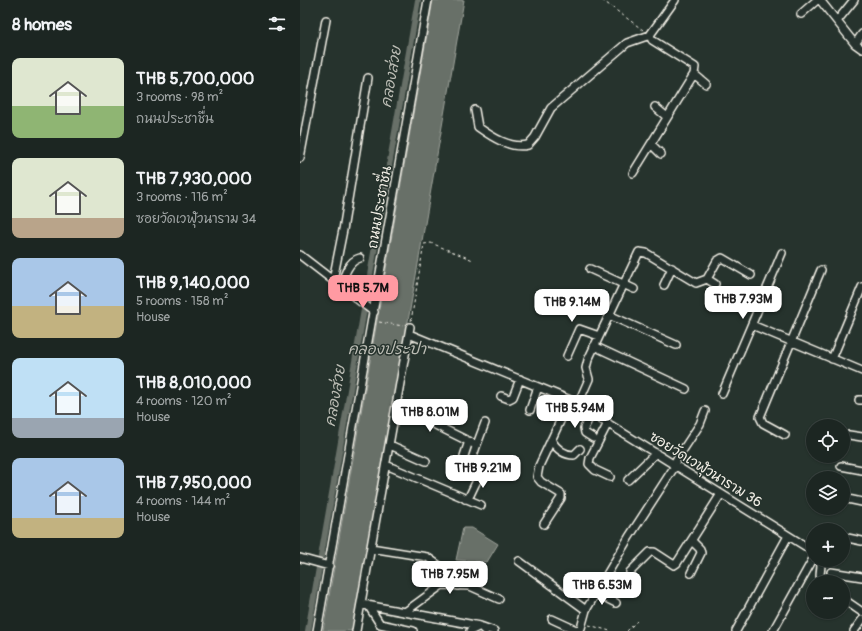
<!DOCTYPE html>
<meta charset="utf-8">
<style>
:root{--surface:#1c2622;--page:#252e2a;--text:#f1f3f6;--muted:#a0a5a5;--line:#3a4340;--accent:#ff9aa2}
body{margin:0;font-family:Pangolin,"Playpen Sans Thai",sans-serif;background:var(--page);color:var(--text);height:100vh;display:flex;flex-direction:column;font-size:15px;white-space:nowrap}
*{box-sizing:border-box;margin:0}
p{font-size:13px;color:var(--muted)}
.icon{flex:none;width:22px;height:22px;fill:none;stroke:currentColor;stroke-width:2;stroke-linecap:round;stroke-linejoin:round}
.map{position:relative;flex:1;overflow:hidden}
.sheet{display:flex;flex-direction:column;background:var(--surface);width:300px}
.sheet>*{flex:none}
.fabs{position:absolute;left:506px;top:419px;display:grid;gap:8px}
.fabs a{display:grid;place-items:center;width:44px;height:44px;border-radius:50%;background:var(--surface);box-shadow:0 1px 3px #0004,0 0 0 1px var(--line);font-size:20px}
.price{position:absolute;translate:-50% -34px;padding:0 9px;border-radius:8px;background:#fff;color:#222;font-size:13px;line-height:26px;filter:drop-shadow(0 1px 2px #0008)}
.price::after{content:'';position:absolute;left:50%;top:24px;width:12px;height:9px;margin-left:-6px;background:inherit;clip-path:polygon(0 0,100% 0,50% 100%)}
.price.selected{background:var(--accent);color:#111}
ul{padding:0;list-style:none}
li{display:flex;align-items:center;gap:12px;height:100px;padding:0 12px}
li span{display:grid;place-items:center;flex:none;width:112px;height:80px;border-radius:8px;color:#555}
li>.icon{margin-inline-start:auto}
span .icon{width:48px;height:48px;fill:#fffc;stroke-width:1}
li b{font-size:17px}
h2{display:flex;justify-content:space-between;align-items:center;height:48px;padding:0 12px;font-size:17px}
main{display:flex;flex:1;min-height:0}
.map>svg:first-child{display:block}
.water{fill:#676f68;stroke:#9fa39b}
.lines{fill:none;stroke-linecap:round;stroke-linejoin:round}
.canal{stroke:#676f68;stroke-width:6}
.minor-casing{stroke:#f4f1e8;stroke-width:10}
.path{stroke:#f4f1e8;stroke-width:1;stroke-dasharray:3 3;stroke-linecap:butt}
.minor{stroke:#26332d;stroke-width:7}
.labels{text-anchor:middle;stroke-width:3;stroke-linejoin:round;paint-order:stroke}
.street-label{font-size:14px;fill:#f4f1e8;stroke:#26332d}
.water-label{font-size:15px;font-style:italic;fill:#bcbdb5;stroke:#26332d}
</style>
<main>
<section class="sheet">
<h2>8 homes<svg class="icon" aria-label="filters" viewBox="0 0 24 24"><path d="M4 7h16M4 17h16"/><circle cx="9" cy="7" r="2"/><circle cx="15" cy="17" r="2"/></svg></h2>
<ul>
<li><span style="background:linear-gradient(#dfe7d0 60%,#8fb573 0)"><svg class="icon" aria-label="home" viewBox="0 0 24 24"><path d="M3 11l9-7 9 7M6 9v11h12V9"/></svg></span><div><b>THB 5,700,000</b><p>3 rooms · 98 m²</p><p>ถนนประชาชื่น</p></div></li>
<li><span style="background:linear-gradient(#dfe7d0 75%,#b9a48a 0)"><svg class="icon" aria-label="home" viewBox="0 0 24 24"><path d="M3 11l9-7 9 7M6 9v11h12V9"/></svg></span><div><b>THB 7,930,000</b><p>3 rooms · 116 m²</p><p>ซอยวัดเวฬุวนาราม 34</p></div></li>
<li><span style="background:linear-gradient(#a9c7e8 60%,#c2b280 0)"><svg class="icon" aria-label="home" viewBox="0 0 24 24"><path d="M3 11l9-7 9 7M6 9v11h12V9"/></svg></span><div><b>THB 9,140,000</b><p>5 rooms · 158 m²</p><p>House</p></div></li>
<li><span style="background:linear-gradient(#bfe0f5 75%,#9aa5b1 0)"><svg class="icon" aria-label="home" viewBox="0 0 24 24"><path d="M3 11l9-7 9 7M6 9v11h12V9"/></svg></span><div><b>THB 8,010,000</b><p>4 rooms · 120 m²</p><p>House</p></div></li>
<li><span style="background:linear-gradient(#a9c7e8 75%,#c2b280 0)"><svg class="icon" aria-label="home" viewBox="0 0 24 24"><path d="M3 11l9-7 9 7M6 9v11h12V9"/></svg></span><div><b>THB 7,950,000</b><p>4 rooms · 144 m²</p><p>House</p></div></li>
</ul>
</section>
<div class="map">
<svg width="562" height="631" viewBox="0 0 562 631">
<rect width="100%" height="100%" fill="#26332d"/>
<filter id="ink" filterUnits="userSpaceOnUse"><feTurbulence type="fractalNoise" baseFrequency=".025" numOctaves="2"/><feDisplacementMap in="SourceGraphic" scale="8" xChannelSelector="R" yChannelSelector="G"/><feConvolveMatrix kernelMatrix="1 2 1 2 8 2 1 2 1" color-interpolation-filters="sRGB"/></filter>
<g filter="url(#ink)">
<!-- water -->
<path class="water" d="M133,0H164L54,631H23Z
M163,528H172L198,544L187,562L156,560Z"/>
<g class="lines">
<!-- canal -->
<path class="canal" d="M8,631L118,0"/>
<!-- minor casing -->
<g class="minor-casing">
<path id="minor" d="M520,0L555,44L562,49
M501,14L517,0
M537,21L554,0
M555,44L562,34
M394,74L406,84
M355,107L367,117
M175,110L178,127C192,137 210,149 228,145L235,137L251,108L327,43L350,35
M351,144L361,154
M0,158L26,20
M333,173L394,74L395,67L352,40L350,35L375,0
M0,255L74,312
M290,269L334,289
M407,279L417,261L422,258L451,275
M33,280L43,230L68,78
M364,285L372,268
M41,286C44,276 48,261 60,258
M309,315L376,345
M452,325L562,371
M109,334L270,400L513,551
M294,346L386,389
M267,356L279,329L299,336
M532,359L562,287
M422,394L482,253
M201,396L209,399L213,397L220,379
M559,400H562
M278,404L289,379L286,368L288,360L339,252L346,253L396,283L407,279L415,284
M97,406L174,444L176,447L173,456
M230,410L238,387
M292,413L284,428L285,433L293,438
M308,423L290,458L289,464L295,470L310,477
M485,435L463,423L460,417L521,270
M549,435L562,437
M251,440C256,448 263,455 274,455L280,449
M90,445L126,461
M176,447L185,423
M164,456L169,441
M86,465L181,505
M373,465L400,424L405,411
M541,466L562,470
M328,480L356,453
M543,498L562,502
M165,499L169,497L181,472L180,468
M244,524L261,498V494L241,482L237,477L239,466L270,400
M543,537L562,541
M71,548L127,557L141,567L158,586
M0,558L29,566
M520,560C523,567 518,573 521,582
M219,561L286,610
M330,572L350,552H354L374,565L377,563L421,494
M531,572L562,577
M391,573L401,553L400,549L392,541
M296,593L316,603
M543,599L562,612
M61,604L180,626L185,631
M68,605L80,624L113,631
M105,612L142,585L170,586L199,599
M252,619L276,630L281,628L286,610L329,537L375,466
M17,631L128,0
M56,631L110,327
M170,631L180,626L194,631
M436,631L488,536
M473,631L513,559
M554,631L562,620"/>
</g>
<!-- path -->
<path class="path" d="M302,0L343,30
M111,321L124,244L131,243L173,260
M79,322L103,326
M289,625L310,631
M327,631L337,621"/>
<!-- minor -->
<use href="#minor" class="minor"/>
</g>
</g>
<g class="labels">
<!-- street labels -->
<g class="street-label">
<text transform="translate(79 207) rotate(-80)" y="5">ถนนประชาชื่น</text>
<text transform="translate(406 469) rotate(32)" y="5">ซอยวัดเวฬุวนาราม 36</text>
</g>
<!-- water labels -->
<g class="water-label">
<text transform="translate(91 77) rotate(-80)" y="5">คลองส่วย</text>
<text x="87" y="354">คลองประปา</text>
<text transform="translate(35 396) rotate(-80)" y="5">คลองส่วย</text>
</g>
</g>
</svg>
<div class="fabs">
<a><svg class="icon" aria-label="locate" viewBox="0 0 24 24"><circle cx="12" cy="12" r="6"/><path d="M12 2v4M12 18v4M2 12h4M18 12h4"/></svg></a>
<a><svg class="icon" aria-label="layers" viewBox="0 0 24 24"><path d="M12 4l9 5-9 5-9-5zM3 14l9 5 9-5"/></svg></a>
<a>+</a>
<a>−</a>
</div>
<b class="price selected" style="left:63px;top:309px">THB 5.7M</b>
<b class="price" style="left:443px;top:320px">THB 7.93M</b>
<b class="price" style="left:272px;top:323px">THB 9.14M</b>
<b class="price" style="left:275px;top:429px">THB 5.94M</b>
<b class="price" style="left:130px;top:433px">THB 8.01M</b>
<b class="price" style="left:183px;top:489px">THB 9.21M</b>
<b class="price" style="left:150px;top:595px">THB 7.95M</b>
<b class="price" style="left:302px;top:606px">THB 6.53M</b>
</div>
</main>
